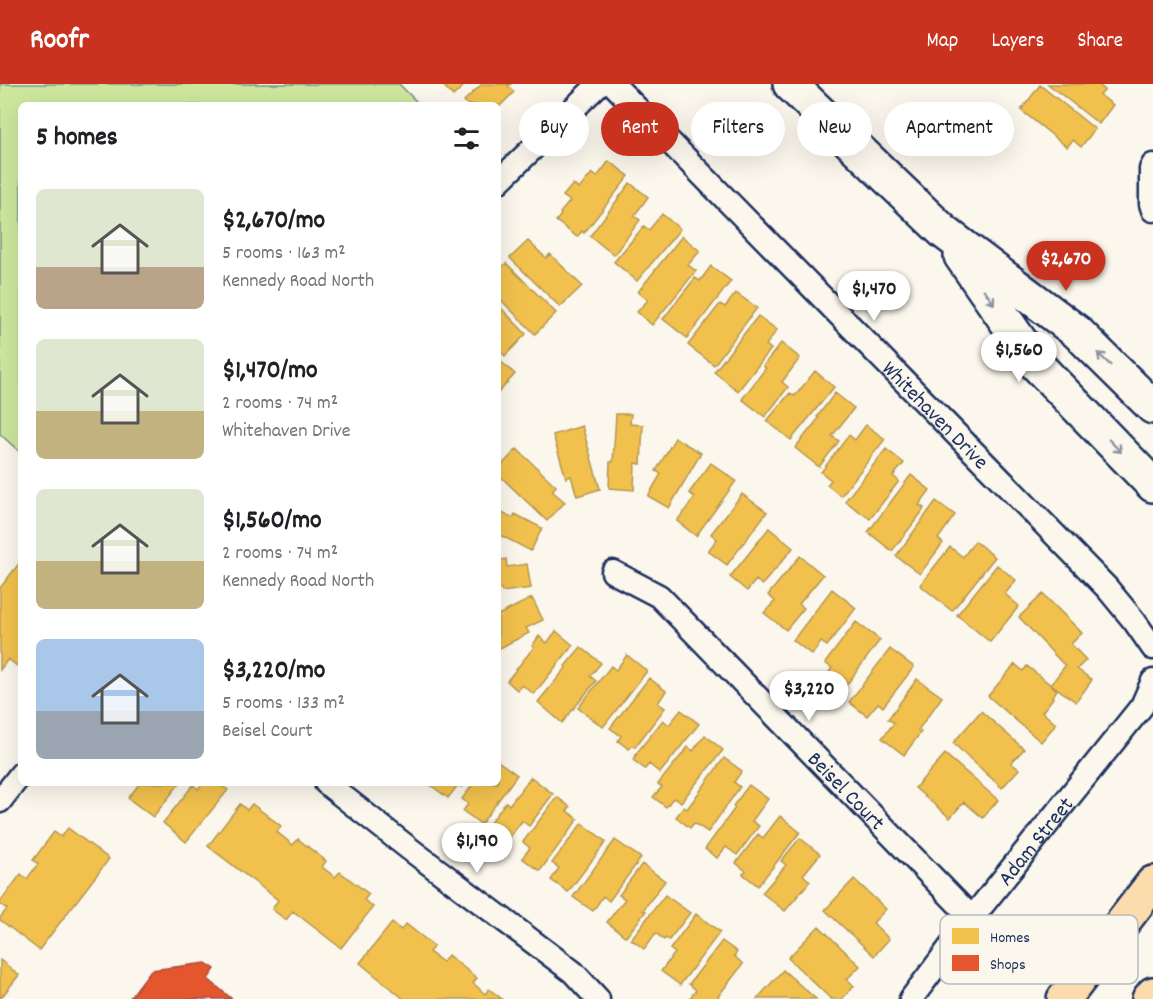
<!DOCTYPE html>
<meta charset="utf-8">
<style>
:root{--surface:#fff;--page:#f2f2f2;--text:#202124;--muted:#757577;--accent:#c8321e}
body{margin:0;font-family:Dekko,sans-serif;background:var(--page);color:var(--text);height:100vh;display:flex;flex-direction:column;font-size:22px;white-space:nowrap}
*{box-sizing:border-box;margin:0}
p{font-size:20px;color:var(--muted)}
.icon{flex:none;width:33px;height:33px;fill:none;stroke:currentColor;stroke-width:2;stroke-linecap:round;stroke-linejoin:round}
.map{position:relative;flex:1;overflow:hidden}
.panel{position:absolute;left:18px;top:18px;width:483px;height:684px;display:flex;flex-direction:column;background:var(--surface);border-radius:9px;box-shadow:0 6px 24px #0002}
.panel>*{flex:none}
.hud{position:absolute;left:519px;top:18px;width:543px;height:54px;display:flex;gap:12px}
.price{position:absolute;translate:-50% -51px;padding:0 14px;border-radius:21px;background:#fff;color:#222;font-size:20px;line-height:39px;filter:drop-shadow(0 2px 3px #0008)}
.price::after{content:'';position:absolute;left:50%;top:36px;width:18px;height:14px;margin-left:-9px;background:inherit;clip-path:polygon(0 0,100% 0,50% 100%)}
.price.active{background:var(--accent);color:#fff}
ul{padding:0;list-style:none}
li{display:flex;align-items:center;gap:18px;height:150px;padding:0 18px}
li span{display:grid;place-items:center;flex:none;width:168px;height:120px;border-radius:9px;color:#555}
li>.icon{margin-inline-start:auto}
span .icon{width:72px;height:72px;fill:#fffc;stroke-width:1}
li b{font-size:26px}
h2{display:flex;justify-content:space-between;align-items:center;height:72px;padding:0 18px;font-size:26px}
.pill{padding:0 21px;border-radius:27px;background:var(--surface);box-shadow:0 6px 24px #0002;font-size:21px;line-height:54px}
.pill.active{background:var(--accent);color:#fff}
header{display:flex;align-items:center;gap:36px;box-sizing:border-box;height:84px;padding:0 30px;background:var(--accent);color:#fff}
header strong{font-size:28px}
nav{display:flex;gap:33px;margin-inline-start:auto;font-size:21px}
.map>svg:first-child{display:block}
.green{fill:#cde79d;stroke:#748b7e;stroke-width:1.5}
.homes{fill:#f2c14e;stroke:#b29553;stroke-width:1.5}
.shops{fill:#e4572e;stroke:#a84b3c;stroke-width:1.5}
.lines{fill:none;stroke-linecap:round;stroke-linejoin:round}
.street-casing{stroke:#1b2f5e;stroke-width:27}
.secondary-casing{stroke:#1b2f5e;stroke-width:38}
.primary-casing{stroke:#1b2f5e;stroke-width:38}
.street{stroke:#fbf7ec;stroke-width:22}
.secondary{stroke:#fbf7ec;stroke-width:33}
.primary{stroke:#fcdcac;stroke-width:33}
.oneway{stroke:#8b93a5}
.labels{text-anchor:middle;stroke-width:6;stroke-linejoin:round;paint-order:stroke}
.street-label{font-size:22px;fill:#1b2f5e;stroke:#fbf7ec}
.key{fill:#fbf7ec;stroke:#b8bbc1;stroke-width:1.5}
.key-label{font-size:16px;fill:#1b2f5e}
</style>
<header>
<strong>Roofr</strong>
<nav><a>Map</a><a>Layers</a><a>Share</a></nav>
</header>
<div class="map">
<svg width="1153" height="915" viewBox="0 0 1153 915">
<rect width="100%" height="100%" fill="#fbf7ec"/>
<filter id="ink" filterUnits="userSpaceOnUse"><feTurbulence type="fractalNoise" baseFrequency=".0167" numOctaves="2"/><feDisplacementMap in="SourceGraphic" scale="12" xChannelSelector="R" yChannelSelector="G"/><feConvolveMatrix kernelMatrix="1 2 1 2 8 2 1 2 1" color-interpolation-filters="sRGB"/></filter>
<g filter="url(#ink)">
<!-- green -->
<path class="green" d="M0,0H399L420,21H21V369L0,350Z"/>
<!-- homes -->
<path class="homes" d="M442,0H466L453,12Z
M482,0H511L508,2L514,8L498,24V21H468L464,17Z
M1048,0H1098L1105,6L1100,11L1113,21L1099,40Z
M1040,1L1095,45L1081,63L1073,56L1067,63L1021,26Z
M609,77L629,92L584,149L582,147L577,153L556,137L561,131L560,129L570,117L563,112L573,100L579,105L592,89L597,93Z
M630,99L648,113L634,132L640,136L614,171L590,152Z
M662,130L680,145L637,197L614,178L644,142L649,146Z
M682,152L700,167L688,181L696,187L652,241L637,228L648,216L638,208Z
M528,157L546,174L550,170L582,202L560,223L510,174Z
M506,179L556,229L535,250L502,217L498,211V187Z
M711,182L731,197L687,254L663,235L695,194L700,197Z
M736,209L757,224L714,281L688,261L720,220L725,223Z
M498,221L526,250L505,272L498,265Z
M758,232L777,246L766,261L771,265L738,307L714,288Z
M781,259L800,274L782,298L788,303L765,333L742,315L766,284L763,282Z
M498,275L515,290L498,309Z
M815,287L834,303L791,356L767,337L790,309L795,312Z
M835,309L854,324L832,352L839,357L819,383L795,364L819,334L817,333Z
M616,330H631L630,340L643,341L641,380L635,379L634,406L609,404L610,378H613Z
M866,341L885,355L841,412L827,401L831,396L821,388L849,351L855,356Z
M582,342L600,405L577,412L571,392L566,394L553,351Z
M675,354L701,369L669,424L648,412L661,390L656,387Z
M517,365L556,402L552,407L565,418L547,437L498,390V385Z
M886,365L904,379L893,392L899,397L870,435L845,417Z
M711,379L736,397L696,452L677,437L695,413L689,409Z
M911,391L930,406L919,421L924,424L922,428L892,467L868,448Z
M742,410L767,428L727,481L708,467L717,455L711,450Z
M936,417L955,431L938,455L943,459L920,490L896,472Z
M498,427L513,434L515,430L542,444L531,467L500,451L498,454Z
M769,444L793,464L762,501L756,496L747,507L730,493Z
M975,457L995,473L952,527L920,501L950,463L963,473Z
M800,472L823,491L799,520L804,524L786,546L764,529L775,517L768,511Z
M506,475L507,483L527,480L531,504L502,508L501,505H498V477Z
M21,477V585L8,575L0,586V504Z
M997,481L1016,496L1005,510L1019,522L990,558L957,531Z
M832,505L856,524L827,562L821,558L812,571L793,556Z
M1043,510L1082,549L1071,560L1086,576L1077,585L1092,596L1076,618L1051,600L1065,582L1019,533Z
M532,514L543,536L526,544L529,549L498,565V531Z
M856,538L880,556L842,607L825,594L832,584L825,579Z
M556,547L573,561L534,610L522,601L517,606L507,597L534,563L532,562L539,552L547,559Z
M581,563L601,579L590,592L596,597L562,639L538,618L566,584L565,582Z
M890,565L914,583L883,623L878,619L867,632L849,618Z
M627,571L647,587L603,643L578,624L611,582L616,586Z
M1015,580L1023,587L1027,582L1057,606L1052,613L1053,614L1042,628L1056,640L1041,658L988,612Z
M649,594L666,607L658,619L665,624L635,663L632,662L629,665L618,657L621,652L610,644Z
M917,595L942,613L918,646L921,648L904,671L882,654L894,639L888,635Z
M681,626L699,640L660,689L649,680L645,685L633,676L636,671H635L663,636L669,641Z
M981,627L1024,665L1011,679L1019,685L1002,704L953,659Z
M705,651L723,666L681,718L677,715L676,716L673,714L666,723L653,713L662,703L658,700L688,663L693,667Z
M945,670L998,716L983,734L964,718L950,734L915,704Z
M724,674L742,687L734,698L740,703L708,748L694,739L690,744L676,733L684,723L687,725Z
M498,677L517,691L481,740L463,727L468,720L462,715L474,699H498Z
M531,693L553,710L529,742L522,737L505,759L486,744L506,718L509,721Z
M140,699H180L153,733L128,714Z
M203,699H218L228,706L186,758L163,739L193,701L198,705Z
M430,699H464L461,703L458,701L448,714L429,700Z
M749,701L768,715L752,737L759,742L737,771L726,763L717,774L705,765L735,724L733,722Z
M557,713L570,723L567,727L578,735L540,787L522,774L530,764L523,758Z
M240,720L247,726L252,720L281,742L277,748L293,761L298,755L326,777L322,783L335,793L340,788L369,810L364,816L373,823L341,864L293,827L286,836L272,825L278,816L208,762Z
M780,732L800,748L758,802L743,790L746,787L736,779L758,750L763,754Z
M582,739L606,758L568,808L551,796L559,784L552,779Z
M68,744L109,775L39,866L0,836V834L7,825L0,820V818L21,790L27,795L38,780L33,776L54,748L61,753Z
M800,754L820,770L803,791L810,797L785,827L762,809L786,781L781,777Z
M615,756L641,774L609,817L603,812L593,827L573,813Z
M642,780L665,797L643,826L646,827L626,853L607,838L625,815L619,811Z
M854,795L886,825L873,839L889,855L874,872L825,826Z
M665,811L690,829L669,856L666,854L664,856L656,849L644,865L631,855Z
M696,830L720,848L680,901L661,887L675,869L670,865Z
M392,839L401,846L406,840L434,862L429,868L443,878L448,871L477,894L473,899L485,910L489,905L502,915H404L360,879Z
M819,842L860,882L847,895L854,902L842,915H831L788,874Z
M722,857L737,868L734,872L743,880L716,915H689L696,906L689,900Z
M0,876L19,891L0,915Z
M783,886L816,915H757Z"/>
<!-- shops -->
<path class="shops" d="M206,879L215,885L208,895L232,915H129L151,886Z"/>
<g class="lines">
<!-- street casing -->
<g class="street-casing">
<g id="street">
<path id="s1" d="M613,0L1107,504L1135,538L1153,564"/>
<path d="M1153,81L1151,85V120L1153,126"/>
<path d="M498,98L599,0"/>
<path id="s2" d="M613,488L659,512L972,834"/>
<path d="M326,699L411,766L573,888L598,915"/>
<path d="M0,717L21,690"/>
<path id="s3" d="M911,915L972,834L1142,622L1153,597"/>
</g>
</g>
<!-- secondary casing -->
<g class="secondary-casing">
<path id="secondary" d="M790,0L944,148L1077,248L1153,323
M961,172L1036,280L1153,401"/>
</g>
<!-- primary casing -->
<g class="primary-casing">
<path id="primary" d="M1064,915L1153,799
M1149,915L1153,910"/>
</g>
<!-- street -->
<use href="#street" class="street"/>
<!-- secondary -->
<use href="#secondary" class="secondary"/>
<!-- primary -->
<use href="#primary" class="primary"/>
</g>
<!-- one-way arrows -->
<defs><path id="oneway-shaft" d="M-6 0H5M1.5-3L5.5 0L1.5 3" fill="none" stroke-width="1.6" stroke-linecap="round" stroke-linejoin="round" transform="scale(1.5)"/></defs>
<g class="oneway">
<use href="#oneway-shaft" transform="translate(989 213) rotate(55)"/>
<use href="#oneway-shaft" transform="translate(1104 275) rotate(-136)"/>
<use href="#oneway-shaft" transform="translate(1115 362) rotate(46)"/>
</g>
</g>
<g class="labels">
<!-- street labels -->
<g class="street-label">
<text dy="8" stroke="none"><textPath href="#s1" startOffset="462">Whitehaven Drive</textPath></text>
<text dy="8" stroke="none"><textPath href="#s2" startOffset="322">Beisel Court</textPath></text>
<text dy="8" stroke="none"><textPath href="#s3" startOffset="201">Adam Street</textPath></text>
</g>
</g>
<!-- legend -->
<rect x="940" y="831" width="198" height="69" rx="9" class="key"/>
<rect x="952" y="844" width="27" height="16" fill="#f2c14e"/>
<rect x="952" y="871" width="27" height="16" fill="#e4572e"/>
<g class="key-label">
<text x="990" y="858">Homes</text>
<text x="990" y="885">Shops</text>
</g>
</svg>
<b class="price active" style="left:1066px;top:208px">$2,670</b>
<b class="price" style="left:874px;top:238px">$1,470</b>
<b class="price" style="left:1019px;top:299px">$1,560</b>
<b class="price" style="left:809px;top:638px">$3,220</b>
<b class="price" style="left:477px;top:790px">$1,190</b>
<div class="hud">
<a class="pill">Buy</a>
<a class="pill active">Rent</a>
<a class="pill">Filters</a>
<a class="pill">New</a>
<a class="pill">Apartment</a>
</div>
<section class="panel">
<h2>5 homes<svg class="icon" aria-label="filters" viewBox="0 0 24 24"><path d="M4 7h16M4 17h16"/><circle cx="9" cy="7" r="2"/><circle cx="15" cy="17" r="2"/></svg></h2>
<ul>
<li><span style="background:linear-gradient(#dfe7d0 65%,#b9a48a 0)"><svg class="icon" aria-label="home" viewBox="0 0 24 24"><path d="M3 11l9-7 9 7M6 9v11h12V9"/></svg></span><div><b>$2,670/mo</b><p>5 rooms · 163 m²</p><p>Kennedy Road North</p></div></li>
<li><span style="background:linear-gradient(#dfe7d0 60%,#c2b280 0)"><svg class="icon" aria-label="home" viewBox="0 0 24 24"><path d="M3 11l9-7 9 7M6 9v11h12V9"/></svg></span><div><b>$1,470/mo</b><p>2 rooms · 74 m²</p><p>Whitehaven Drive</p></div></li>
<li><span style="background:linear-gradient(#dfe7d0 60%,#c2b280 0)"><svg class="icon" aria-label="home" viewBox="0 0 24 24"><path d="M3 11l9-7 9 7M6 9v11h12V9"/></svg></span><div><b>$1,560/mo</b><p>2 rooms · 74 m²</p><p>Kennedy Road North</p></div></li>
<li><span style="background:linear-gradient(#a9c7e8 60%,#9aa5b1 0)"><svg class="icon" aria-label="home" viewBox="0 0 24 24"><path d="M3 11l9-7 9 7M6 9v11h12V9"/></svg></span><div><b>$3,220/mo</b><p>5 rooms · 133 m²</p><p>Beisel Court</p></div></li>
</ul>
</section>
</div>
